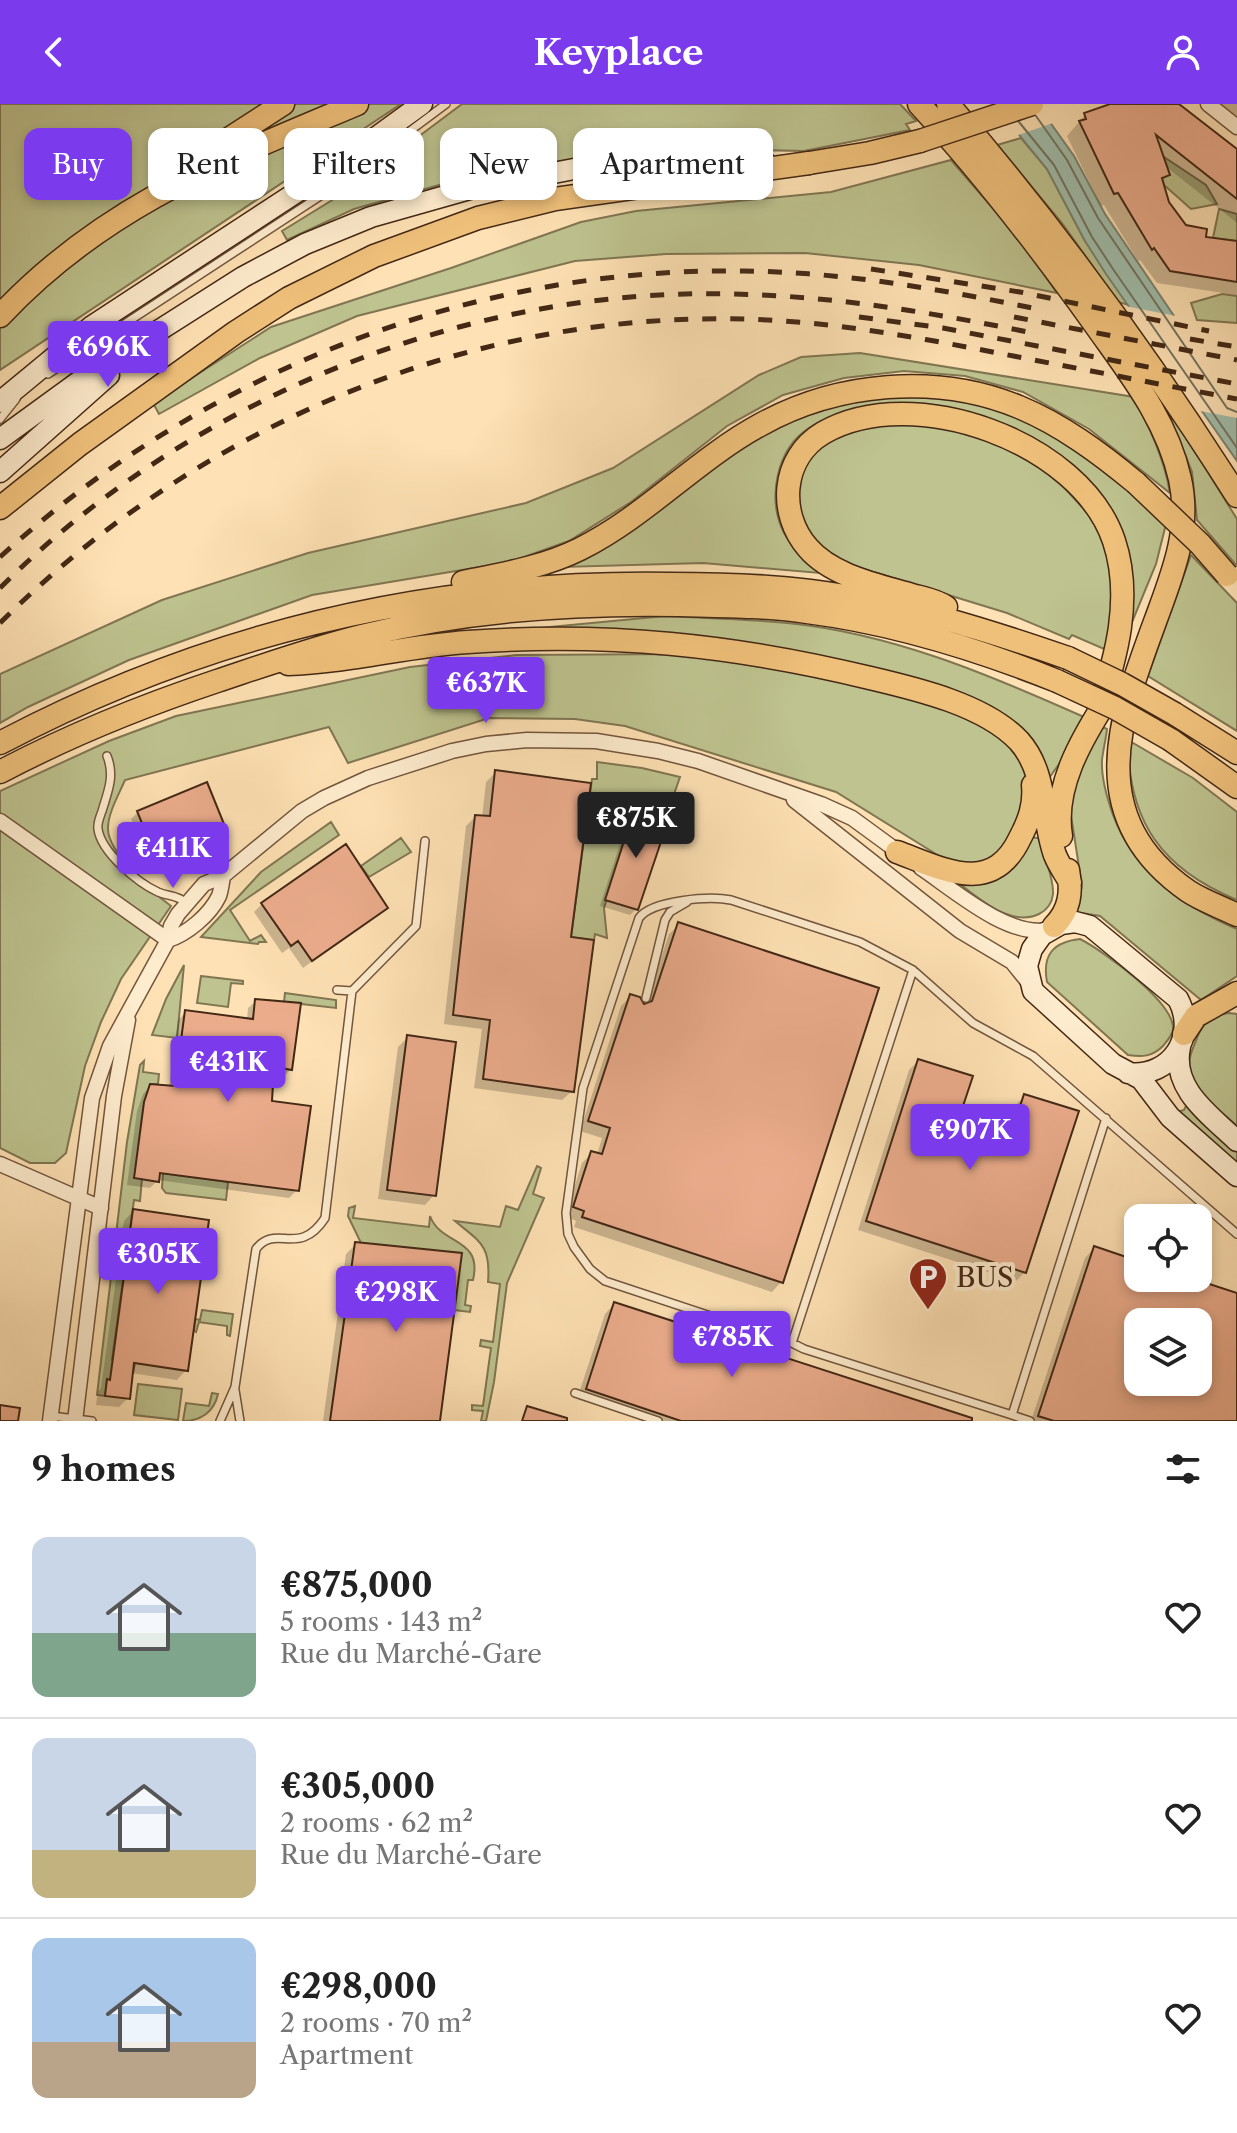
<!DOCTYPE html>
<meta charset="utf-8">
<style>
:root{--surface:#fff;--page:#f6f6f6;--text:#222;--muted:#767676;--line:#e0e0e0;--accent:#7c3aed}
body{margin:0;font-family:"Libre Caslon Text",serif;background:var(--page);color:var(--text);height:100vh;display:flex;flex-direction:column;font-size:30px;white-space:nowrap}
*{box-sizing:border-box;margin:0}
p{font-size:26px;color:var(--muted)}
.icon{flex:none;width:44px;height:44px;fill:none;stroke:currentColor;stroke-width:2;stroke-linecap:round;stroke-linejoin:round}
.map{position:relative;height:1317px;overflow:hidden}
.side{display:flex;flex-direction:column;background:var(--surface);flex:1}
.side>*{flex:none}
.guide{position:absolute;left:24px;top:24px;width:800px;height:72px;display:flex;gap:16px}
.fabs{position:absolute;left:1124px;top:1100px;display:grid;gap:16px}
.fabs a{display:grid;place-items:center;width:88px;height:88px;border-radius:16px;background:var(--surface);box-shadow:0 4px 12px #0003;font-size:40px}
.price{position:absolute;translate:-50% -68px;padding:0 18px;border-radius:8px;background:var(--accent);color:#fff;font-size:26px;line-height:52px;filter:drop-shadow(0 2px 4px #0008)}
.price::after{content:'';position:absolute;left:50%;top:48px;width:24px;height:18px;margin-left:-12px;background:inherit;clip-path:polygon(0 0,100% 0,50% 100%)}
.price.on{background:#222;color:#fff}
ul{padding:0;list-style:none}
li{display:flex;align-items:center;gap:24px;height:200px;padding:0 32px}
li+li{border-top:2px solid var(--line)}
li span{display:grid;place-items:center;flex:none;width:224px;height:160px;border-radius:16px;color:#555}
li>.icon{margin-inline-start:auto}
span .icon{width:96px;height:96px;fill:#fffc;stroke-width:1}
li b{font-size:34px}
h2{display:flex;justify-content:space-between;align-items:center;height:96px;padding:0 32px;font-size:34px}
.tag{padding:0 28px;border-radius:16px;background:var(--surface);box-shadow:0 4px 12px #0003;font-size:28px;line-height:72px}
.tag.on{background:var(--accent);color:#fff}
header{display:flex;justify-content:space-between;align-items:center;height:104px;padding:0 32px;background:var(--accent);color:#fff;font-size:36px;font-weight:800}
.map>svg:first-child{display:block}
.green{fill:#bec38f;stroke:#807652;stroke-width:2}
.water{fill:#a0beac;stroke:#7b8270;stroke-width:2}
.pier{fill:#fee1b4}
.shadow{fill:#0003;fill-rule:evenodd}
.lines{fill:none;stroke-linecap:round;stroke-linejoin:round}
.shore{stroke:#727360;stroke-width:2}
.building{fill:#ebac8c;stroke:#432815;stroke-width:2;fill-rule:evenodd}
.service-casing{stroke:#72563d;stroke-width:10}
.minor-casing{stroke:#72563d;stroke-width:17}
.secondary-casing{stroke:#432815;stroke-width:23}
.primary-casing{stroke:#432815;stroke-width:25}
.trunk-casing{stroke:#432815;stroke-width:25}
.service{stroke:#feecce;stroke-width:7}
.minor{stroke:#feecce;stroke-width:14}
.secondary{stroke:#feecce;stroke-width:20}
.primary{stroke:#efc07a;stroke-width:22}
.trunk{stroke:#efc07a;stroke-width:22}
.rail{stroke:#432815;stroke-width:5;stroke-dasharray:14 14;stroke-linecap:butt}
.primary-bridge-casing{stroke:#432815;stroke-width:25;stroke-linecap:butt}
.trunk-bridge-casing{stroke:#432815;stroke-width:25;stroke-linecap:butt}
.primary-bridge{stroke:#efc07a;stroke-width:22}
.trunk-bridge{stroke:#efc07a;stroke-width:22}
.labels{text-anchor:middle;stroke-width:8;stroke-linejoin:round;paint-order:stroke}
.poi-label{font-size:28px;fill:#432815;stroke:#feecce;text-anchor:start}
</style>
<header><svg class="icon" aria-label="back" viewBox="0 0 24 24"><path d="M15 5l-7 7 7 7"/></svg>Keyplace<svg class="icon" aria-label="person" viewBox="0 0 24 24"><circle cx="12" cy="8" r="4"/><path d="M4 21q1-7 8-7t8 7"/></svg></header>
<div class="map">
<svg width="1237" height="1317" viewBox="0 0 1237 1317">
<rect width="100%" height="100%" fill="#fee1b4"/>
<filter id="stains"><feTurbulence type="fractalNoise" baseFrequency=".0025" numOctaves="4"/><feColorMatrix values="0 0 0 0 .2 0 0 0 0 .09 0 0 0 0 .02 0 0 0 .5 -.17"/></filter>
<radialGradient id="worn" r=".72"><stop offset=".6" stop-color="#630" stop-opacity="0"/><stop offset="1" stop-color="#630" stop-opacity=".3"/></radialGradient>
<!-- green -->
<path class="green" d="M0,0H401L0,266Z
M462,0H900L916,17L906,20L910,26L804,47L660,44L515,63L457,76L354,105L287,136L282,127L342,90Z
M1021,34L1047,65L1085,137L1129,201L1118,198L1062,119L997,41Z
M1164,53L1206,81L1217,100L1191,105L1164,81L1157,62Z
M951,56L1016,131L1057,189L919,161L805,149L666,150L575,157L357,212L260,254L159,310L153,299L271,223L451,164L581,118L636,107L831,88Z
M1219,105L1237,110V137L1213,134Z
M1222,190L1237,192V219L1197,216L1191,199Z
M860,249L1134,293C1150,325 1164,354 1170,389L1089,325L1023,288L965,272L904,267L844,274L783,291L727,322L631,398L569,437L510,458L312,491L129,556L28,603L0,619V570L162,496L308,449L526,399L613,364L759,271L801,253Z
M896,286L1018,306L1077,342L1141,394L1166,420L1156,460L1130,523L1120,426L1100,389L1073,361L1042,339L1010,324L861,305C843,309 825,313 809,324C776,345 767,395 784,429C792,443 807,454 819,464L820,469L703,459L563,463L776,316Z
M1162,303L1171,309L1237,415V462L1197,416L1192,368L1177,330Z
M915,320L974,330L1045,362L1098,421L1113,466L1112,527L1104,545L1072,531L1069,535L1007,509L854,462L830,450L806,430L795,388L811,349L843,330L883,321Z
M1191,451L1237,499V627L1148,572Z
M665,512C705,514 747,515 787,519C891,529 990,571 1084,613L1062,656L1049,674L1041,651L902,573L498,528Z
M683,550L828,574L925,597L984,621L1002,634L1018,652L1027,675L1028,698L1004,749L988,759L952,760L836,688L625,622L575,615L489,614L348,659L329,623L125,676C119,690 108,709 108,724C107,748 152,788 171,802L121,875L101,918L85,962L66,1049L55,1059H30L0,1044V687L109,637L176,612L410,563L516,551Z
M1101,622L1107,625C1106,635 1103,646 1102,656C1101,673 1107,694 1113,711C1135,770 1181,801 1237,825V872L1201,896L1100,812L1076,808L1082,782L1070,705L1076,669Z
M1128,636L1193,674L1237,708V796C1162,765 1128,718 1128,636Z
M597,658L642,664L680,673L671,699L668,717L635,706L604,804L607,834L595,830L594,836L571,833L592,675H597Z
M331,718L339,731L230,806L250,837L261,831L266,838H259L258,840L201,833L261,768Z
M1029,733L1038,734L1042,741C1045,756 1054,775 1053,790C1052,800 1047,806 1039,810C1012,823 980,796 960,780C998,781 1006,760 1029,733Z
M401,734L411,748L369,773L361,762Z
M1080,835C1102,846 1176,899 1173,926C1172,932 1166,938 1163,942C1152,953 1142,953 1128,951L1047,878C1042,851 1053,838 1080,835Z
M184,861L177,934L152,931L166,895Z
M201,872L243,877V880L231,879L228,903L197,899Z
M285,889L336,896V904L284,898Z
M1229,909L1237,910V1022C1221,1007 1193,988 1189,965C1188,954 1193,944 1197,934C1203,918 1212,911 1229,909Z
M144,957L143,968L159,970L158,980H150L140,1097L134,1096L112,1256L135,1259L133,1269L117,1267L116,1277L107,1276L105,1292L97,1291L127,1038L140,961Z
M1187,1000L1237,1048V1061L1177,1008L1184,1006Z
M537,1062L541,1064L533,1090L544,1094L507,1179L494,1278L486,1317H481L483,1307L472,1306V1301L483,1302L491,1244L480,1242L481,1236L493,1238L500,1180L488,1178C491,1141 480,1138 455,1117L500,1123L506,1102L518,1106Z
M163,1069L228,1078L226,1096L166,1089L162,1084Z
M355,1102L353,1114L429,1123L430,1112C441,1142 483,1133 473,1176H468L465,1201L471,1202L470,1208L454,1206L361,1139L348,1112L349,1104Z
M202,1206L233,1210L230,1232L227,1231V1222L199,1218L196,1228L194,1227L195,1215L200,1216Z
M138,1280L182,1285L178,1316L134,1311Z
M212,1289L218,1290C214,1308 201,1317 183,1317L186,1299L209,1302Z"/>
<!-- water -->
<path class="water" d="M994,0H1037L1074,52L1105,110L1237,305V357L1106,170L1085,137L1047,65Z"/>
<!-- pier -->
<path class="pier" d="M990,0H1042L1056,18L1015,32Z
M1125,202L1181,213L1237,298V314L1195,306Z"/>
<!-- shadow -->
<path class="shadow" d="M1116,0H1177L1237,51V119L1164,61L1168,71L1161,78L1168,99L1185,123L1203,135L1237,139V191L1157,179L1140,156L1138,157L1104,101L1101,102L1067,32L1085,11Z
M1215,0H1237V18Z
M496,668L568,835L572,987L562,996L474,984L482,925L444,920L466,722L475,713L482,714L486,678Z
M138,708L221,720L215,727L147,754L131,715Z
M635,708L637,804L630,811L600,802L628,715Z
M262,800L386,803L303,864L289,844L282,849L254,808Z
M679,821L781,1178L772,1188L574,1123L576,1117L565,1112L582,1059L592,1049L597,1051L602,1034L580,1027L621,902L631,892L644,905L669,830Z
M256,897L290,966L283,973L272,971L269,999L297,1086L289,1094L158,1076L150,1084L127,1081L137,1007L143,990L151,982L169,984L178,916L186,908L247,916L248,904Z
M408,933L434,1091L425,1101L378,1095L398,943Z
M918,957L956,1018L1005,1034L1016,1001L1025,992V1168L1016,1177L858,1126L909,966Z
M133,1107L186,1266L177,1276L131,1269L128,1294L119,1303L96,1301L98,1287L101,1284L124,1117Z
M356,1140L438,1317H323L346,1150Z
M1094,1144L1138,1159V1174H1185L1237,1191V1317H1031L1085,1154ZM1138,1218H1198V1278H1138Z
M614,1200L974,1317H644L577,1295L605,1210Z"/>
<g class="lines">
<!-- shore -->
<path class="shore" d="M1036,12L1067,56L1098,114L1227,304L1237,308
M1019,18L1054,61L1092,133L1113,165L1237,344"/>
</g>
<!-- building -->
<path class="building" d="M1110,0H1179L1237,45V95L1156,31L1170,71L1162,74L1169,98L1186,121L1207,125L1206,133L1237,137V178L1170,167L1154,144L1152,146L1118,89L1114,90L1079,17L1086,15L1084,9Z
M495,666L591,679L571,833L594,836L574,988L483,975L490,916L453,911L475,711L490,712Z
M207,678L224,720L154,749L137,707Z
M634,706L668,717L638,806L605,796Z
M346,740L388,804L312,857L298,837L291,842L261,799Z
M678,818L879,884L783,1179L582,1113L584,1107L573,1103L591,1047L602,1050L610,1024L588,1017L630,890L640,893L644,900L652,897Z
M255,895L301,899L292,966L274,963L272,997L311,1002L299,1087L160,1069L159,1078L134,1074L144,998L150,980L175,982L185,906L253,915Z
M407,931L456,938L436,1092L387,1086Z
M918,955L973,972L958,1017L1010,1033L1024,990L1079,1007L1026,1169L866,1117Z
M133,1105L209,1116L188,1267L134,1259L130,1295L105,1292L107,1275L110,1276Z
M355,1138L462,1149L440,1317H330Z
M1094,1142L1138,1157V1174H1191L1237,1189V1317H1054L1038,1312ZM1138,1218H1198V1278H1138Z
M614,1198L972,1314V1317H681L586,1285Z
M0,1301L20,1304L18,1317H0Z
M527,1302L567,1314V1317H522Z"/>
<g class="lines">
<!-- service casing -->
<g class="service-casing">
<path id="service" d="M48,270L340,79L446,0
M0,315L16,295
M107,652C115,672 108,687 102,707C100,713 97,719 98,725C101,748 138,779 158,788C170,793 175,790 187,799
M913,866L792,1239L804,1245L1012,1311
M337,886L352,887
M646,894L665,816L670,808L687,798
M792,1239L605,1177L590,1165L574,1143L568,1130L566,1109L583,984L639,814C652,796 710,792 731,796L860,838L913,866L973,919L1033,952L1237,1130
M235,1286L240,1317
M575,1289L658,1317
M51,1312L92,1317
M220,1317L235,1283L256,1145C276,1119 299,1154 325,1114L352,887L416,822L425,737
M1030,1317L1012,1311L1106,1014"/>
</g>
<!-- minor casing -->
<g class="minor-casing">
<path id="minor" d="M1208,0L1237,23
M794,696L960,827L1012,858L1029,879
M0,717L168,836
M921,764C954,786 1007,833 1047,826
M168,836C187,830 210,811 219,792C221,787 222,778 223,772
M0,1060L101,1104
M50,1317L92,994L110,942L168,836L171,822L178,810L204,780L223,772L302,707L324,694L368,674L452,647L486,640L527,636L596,637L658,647L698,657L821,700L852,714L904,752
M75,1317L114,992L128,916"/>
</g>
<!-- secondary casing -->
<g class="secondary-casing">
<path id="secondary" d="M0,298L92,222L335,63L422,0
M0,335L81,276L243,173L305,140L371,113L470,85L574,65L646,57L765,58
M0,368L109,271
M1180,943C1171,985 1210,1011 1237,1037
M1128,969C1171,974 1198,932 1178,895L1090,822L1075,818L1061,820L1042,831L1032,845L1027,862L1033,887L1113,960L1141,975L1170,1013L1237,1072"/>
</g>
<!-- primary casing -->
<g class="primary-casing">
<path id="primary" d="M809,59L870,49L920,37"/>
</g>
<!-- trunk casing -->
<g class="trunk-casing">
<path id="trunk" d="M919,0C983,70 1041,145 1096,222C1130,270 1167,316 1180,375C1191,425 1173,469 1156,515C1119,615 1082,713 1188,787C1203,797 1221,803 1237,811
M948,0C1055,124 1150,255 1237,392
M193,58L283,0
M0,212C103,102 222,57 357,0
M0,404L80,340L236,228L289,194L374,152L478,114L555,95L809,59
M463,478C502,470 544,463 580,445C646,412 696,356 760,321C837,278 937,269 1019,303C1062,321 1100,349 1136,379
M946,503C936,496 923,494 912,491C878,481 832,472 808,444C778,410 781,354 823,329C913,277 1081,338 1114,437C1133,494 1116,554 1098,609
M288,560C349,558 407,542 468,538C608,528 734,541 870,574C917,585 985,601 1019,637C1047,668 1042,715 1055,751C1059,761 1065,769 1070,778
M1175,610L1237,649
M1171,636L1237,683
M0,639C210,528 434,476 671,480C717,480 764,481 810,487C898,498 984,525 1068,554
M0,668C70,631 142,602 217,577C265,561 313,544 362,532C466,506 573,499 680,501C722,502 765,502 807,508C893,519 977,545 1057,577
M1061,732C1053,684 1081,636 1106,597
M897,748C943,765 992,793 1020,734C1029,717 1035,701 1033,681
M1054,822C1070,806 1072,788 1068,766
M1184,930L1196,912L1237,889"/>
</g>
<!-- service -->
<use href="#service" class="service"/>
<!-- minor -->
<use href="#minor" class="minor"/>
<!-- secondary -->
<use href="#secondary" class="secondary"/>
<!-- primary -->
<use href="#primary" class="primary"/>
<!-- trunk -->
<use href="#trunk" class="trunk"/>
<!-- rail -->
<path class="rail" d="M871,165L1020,188L1209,227
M859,213L943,224L1237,280
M1014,213L1237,256
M1190,235L1237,243
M0,453C202,269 469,163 743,167C842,168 940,185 1037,205
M0,484C189,295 466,183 733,190C835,192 934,209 1033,229
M0,519C206,314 492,197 784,217C869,223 951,240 1034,256C1102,269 1169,282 1237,295"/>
<!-- primary-bridge casing -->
<g class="primary-bridge-casing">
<path id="primary-bridge" d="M920,37L1032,0"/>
</g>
<!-- trunk-bridge casing -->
<g class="trunk-bridge-casing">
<path id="trunk-bridge" d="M1136,379L1200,440L1227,471
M1068,554L1122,580L1175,610
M1057,577L1115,604L1171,636"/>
</g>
<!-- primary-bridge -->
<use href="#primary-bridge" class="primary-bridge"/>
<!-- trunk-bridge -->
<use href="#trunk-bridge" class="trunk-bridge"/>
</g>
<!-- icons -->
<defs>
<g id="parking-pin" transform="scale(2)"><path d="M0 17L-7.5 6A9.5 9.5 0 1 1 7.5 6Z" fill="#8f2418" stroke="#feecce"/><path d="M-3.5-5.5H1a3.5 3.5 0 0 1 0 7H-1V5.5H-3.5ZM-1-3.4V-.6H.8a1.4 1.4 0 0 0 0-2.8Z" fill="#fff"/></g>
</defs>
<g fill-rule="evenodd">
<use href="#parking-pin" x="928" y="1173"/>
</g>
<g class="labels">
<!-- poi labels -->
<g class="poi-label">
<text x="956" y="1183">BUS</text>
</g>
</g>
<rect width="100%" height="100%" filter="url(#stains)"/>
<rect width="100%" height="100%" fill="url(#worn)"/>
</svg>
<div class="fabs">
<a><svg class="icon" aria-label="locate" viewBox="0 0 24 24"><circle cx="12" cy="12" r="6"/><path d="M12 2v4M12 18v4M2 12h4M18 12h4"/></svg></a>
<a><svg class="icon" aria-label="layers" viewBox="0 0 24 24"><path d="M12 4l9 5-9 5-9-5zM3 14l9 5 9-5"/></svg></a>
</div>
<b class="price" style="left:108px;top:285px">€696K</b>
<b class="price" style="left:486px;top:621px">€637K</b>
<b class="price on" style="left:636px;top:756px">€875K</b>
<b class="price" style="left:173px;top:786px">€411K</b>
<b class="price" style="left:228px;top:1000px">€431K</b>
<b class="price" style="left:970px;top:1068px">€907K</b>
<b class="price" style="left:158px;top:1192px">€305K</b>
<b class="price" style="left:396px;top:1230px">€298K</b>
<b class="price" style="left:732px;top:1275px">€785K</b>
<div class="guide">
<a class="tag on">Buy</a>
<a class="tag">Rent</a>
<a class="tag">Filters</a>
<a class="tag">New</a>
<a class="tag">Apartment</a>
</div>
</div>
<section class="side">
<h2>9 homes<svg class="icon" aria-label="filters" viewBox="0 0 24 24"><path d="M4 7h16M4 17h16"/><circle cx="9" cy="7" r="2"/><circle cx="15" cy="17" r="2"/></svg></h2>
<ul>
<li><span style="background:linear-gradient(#c9d6e8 60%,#7fa58c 0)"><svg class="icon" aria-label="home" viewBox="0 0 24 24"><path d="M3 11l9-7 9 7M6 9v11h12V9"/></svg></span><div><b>€875,000</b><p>5 rooms · 143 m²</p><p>Rue du Marché-Gare</p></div><svg class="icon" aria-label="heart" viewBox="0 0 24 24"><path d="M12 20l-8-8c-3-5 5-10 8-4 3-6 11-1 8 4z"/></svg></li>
<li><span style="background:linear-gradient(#c9d6e8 70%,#c2b280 0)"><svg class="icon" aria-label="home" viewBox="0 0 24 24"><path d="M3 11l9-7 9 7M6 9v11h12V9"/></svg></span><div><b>€305,000</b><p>2 rooms · 62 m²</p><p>Rue du Marché-Gare</p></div><svg class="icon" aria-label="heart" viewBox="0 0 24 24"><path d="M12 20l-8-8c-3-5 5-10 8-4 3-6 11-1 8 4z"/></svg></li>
<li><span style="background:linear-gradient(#a9c7e8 65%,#b9a48a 0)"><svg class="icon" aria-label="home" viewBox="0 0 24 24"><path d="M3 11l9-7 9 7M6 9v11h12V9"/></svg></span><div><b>€298,000</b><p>2 rooms · 70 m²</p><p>Apartment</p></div><svg class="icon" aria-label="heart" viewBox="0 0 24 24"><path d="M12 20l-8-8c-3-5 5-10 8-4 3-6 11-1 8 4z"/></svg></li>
</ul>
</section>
